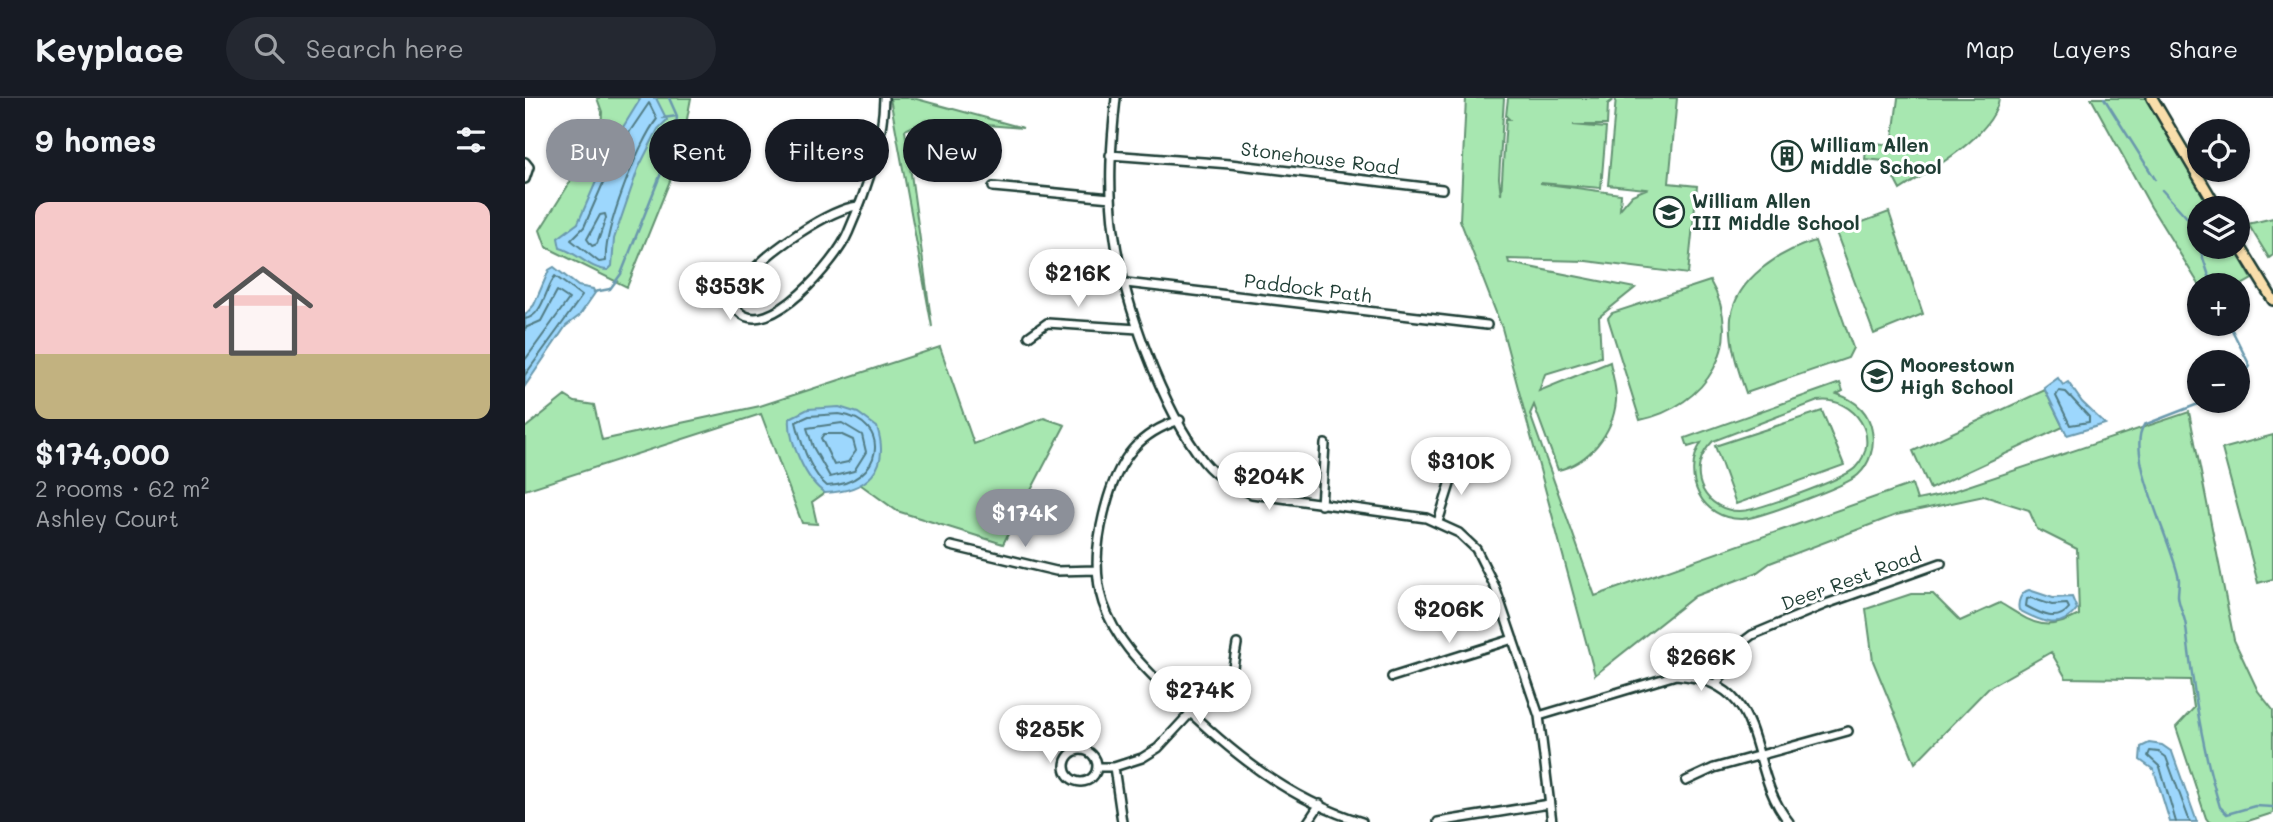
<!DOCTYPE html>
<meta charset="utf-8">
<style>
:root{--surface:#171b24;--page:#242831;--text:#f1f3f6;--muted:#9ea1a6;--line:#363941;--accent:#8c9099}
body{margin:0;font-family:Mali,sans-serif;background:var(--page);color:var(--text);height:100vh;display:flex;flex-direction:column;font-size:26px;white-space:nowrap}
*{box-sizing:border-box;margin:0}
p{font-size:23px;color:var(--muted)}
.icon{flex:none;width:38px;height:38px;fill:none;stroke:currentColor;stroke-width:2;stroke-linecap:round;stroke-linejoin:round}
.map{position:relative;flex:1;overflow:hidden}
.details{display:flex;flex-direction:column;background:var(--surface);width:525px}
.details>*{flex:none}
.banner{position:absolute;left:21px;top:21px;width:665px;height:63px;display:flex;gap:14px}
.buttons{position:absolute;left:1662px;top:21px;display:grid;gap:14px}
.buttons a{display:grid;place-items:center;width:63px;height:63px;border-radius:50%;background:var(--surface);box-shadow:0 2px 5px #0004;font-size:35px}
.price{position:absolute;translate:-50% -60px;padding:0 16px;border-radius:24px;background:#fff;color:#222;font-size:23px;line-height:46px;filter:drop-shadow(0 2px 4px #0008)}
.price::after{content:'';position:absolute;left:50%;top:42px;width:21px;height:16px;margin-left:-10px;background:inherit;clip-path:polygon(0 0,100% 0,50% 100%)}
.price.current{background:var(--accent);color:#fff}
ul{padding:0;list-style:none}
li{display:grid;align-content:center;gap:14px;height:371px;padding:0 35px}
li+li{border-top:2px solid var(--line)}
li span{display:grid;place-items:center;height:217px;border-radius:14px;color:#555}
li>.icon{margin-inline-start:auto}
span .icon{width:126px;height:126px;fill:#fffc;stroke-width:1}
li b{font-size:30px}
h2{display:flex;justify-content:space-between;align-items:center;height:84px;padding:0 35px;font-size:30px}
.pill{padding:0 24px;border-radius:32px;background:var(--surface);box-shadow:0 2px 5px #0004;font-size:24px;line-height:63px}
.pill.current{background:var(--accent);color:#fff}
header{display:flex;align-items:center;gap:42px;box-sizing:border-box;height:98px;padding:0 35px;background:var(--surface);border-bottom:2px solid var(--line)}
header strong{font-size:33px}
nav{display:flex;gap:38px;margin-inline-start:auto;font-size:24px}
.search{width:490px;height:63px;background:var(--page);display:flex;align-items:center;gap:18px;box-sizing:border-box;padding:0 24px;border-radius:38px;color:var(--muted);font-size:26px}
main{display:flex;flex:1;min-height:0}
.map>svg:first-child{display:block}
.green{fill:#a7e7b0;stroke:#639272;stroke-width:2;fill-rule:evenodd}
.water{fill:#9dd7fd;stroke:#6b99ad;stroke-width:2}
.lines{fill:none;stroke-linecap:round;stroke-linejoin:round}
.shore{stroke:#517b84;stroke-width:2}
.stream{stroke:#6b99ad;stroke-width:2.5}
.minor-casing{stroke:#1f3d34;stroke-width:12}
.major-casing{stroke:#1f3d34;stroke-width:14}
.minor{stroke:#fff;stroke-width:7}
.major{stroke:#f9deab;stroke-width:9}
.labels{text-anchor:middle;stroke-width:6;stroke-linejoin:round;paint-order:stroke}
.poi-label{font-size:19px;font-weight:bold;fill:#1f3d34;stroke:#fff;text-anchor:start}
.street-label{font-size:19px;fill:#1f3d34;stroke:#fff}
</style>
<header>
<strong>Keyplace</strong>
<div class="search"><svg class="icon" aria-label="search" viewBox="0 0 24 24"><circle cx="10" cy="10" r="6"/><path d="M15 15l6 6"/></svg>Search here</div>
<nav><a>Map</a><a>Layers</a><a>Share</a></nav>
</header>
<main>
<section class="details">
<h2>9 homes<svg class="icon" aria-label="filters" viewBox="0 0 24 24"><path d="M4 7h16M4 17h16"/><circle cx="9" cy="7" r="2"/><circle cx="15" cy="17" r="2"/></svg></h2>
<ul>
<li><span style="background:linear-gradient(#f6c9c9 70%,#c2b280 0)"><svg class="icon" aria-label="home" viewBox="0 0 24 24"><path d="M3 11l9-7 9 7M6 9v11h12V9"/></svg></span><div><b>$174,000</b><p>2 rooms · 62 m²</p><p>Ashley Court</p></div></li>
</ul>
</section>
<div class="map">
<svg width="1748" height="724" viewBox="0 0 1748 724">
<rect width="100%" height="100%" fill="#fff"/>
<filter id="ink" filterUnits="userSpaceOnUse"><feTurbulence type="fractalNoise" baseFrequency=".0143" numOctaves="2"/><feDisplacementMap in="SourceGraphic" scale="14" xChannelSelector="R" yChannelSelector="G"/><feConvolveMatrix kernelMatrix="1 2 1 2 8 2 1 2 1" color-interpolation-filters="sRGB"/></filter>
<g filter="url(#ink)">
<!-- green -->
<path class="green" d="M72,0H166L155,58L102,189L21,149L15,132L76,35L77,14Z
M365,0H388L498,30L401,22L380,32L407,229Z
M941,0H979L974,80L976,97L981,21H984L981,18L983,0H1090L1083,6L1082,27H1048L1081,30L1076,90L1015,85L1096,96L1095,111L1107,97L1121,91L1083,87L1091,0H1152L1144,85L1172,88L1163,176L1061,163L983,161L984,165L1110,190L1074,219L1076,259L1020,276L1014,293L1085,264C1087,276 1092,291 1091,303C1088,336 1063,365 1033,372L1009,307L1005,316L1070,498L1387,386L1392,402L1416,397L1664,314L1709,542L1733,593L1748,612V715L1720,724H1684L1681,720L1651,629L1669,610L1665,582L1541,580L1526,554L1463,590L1390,665L1348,563L1341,511L1386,496H1408L1435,523L1475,505C1507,524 1518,536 1554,517L1552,451L1512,431L1504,412L1459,398L1371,417L1245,465L1231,475L1170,498L1070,577L977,230L935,122Z
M1373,0H1474C1470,37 1405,72 1375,92L1360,63L1340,61L1342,44L1367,47Z
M1566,0H1622L1686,110H1675V149H1709L1727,181L1713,189L1675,188L1626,109Z
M1364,114L1398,216L1349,236L1311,134Z
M1748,120V157L1744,160L1723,126Z
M1290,143L1328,250L1323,260L1221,295C1213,271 1204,246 1206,220C1211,180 1256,153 1290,143Z
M1185,183C1222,246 1181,308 1115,322L1083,220L1087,215Z
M415,249L449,346L519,320L540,327L478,446L372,413L332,384L307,390L287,404L292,426L277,425L236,316L0,392V330L40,298L50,304L69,307L77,342L235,308Z
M1315,285L1318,293L1312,296C1330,302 1344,314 1347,333C1350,349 1345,366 1333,377C1321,388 1234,420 1217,421C1176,422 1156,378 1176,345L1163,349L1160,340ZM1293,303C1330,298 1358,341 1330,370C1319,381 1229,414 1214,413C1199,413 1185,405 1178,392C1169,374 1175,356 1188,343Z
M1520,292L1538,329L1405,391L1388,353Z
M1297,313L1319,367L1211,406L1190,348Z
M1748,337V481L1733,485L1697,351Z"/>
<!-- water -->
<path class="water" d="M116,0H131L142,22L133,31L113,71L89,141L87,168L83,172C65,172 52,154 35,150L33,140L53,125L87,47Z
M29,169L53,188L68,191L70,195L54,218L41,228L0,288V217L9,207L24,172Z
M1533,280L1538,287L1543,284L1557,304L1580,326L1542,337L1519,290Z
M314,309L333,315L352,329C366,372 342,393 300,395C281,383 263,342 265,320L283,311Z
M1504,492L1528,500L1547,499L1552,511C1535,534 1515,523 1494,512C1492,504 1496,494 1504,492Z
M1624,645L1637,647L1647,654L1672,724H1645L1629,672L1615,662L1616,649Z"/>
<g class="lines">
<!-- shore -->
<path class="shore" d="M124,5L132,21C114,43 78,134 81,163L74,164L46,142L59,129L93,51Z
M80,116L81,120L72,146L67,148L62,141L75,117Z
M0,221C18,218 20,191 30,178L57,198L0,277
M0,230L16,223L32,193L44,201L0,262
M1534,293L1541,294L1564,319V324L1545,327L1531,298Z
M314,316C368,323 359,386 302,388C285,374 276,345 271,324L284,318Z
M317,325L337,337L341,354L329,373L305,379L288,349L282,330Z
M299,336H315L328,342L331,353L323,364L309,367L296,340Z
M1506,500L1527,507L1542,506L1544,510C1532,525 1516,516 1501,508L1502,501Z
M1651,724L1635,669L1623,658L1625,653L1634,654L1641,659L1665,724"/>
<!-- stream -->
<path class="stream" d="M1579,0L1630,81
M138,20L152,18
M1637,92L1666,124L1687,187
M69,194L85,191L96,176L150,40L152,18L144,0
M1704,226L1725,268L1713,287
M1681,303L1619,327C1599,356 1649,448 1654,482C1654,487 1653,493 1653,498C1654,509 1660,518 1661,529C1668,589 1677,651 1695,709L1702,716L1730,708L1748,709"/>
<!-- minor casing -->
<g class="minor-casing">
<path id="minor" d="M591,0C586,45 583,88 589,133C597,200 637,311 679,364C692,380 709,388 727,396L901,420L934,435L951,451L970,489L1014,618L1027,724
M585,57L705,66L917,91
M0,64L4,69L0,81
M468,89L586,100
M333,108C304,111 242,154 224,177C218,184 214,193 210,201L213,213C243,244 312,162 323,135C341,94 358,44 359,0
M601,185L962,227
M504,238L522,225L613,231
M655,322C614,335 595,360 583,400C573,434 567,470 578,505C591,544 620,570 648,598C703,652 761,701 837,724
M796,407L800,346
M913,424L932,364
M426,448L531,473L572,472
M867,579L988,541
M1192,586L1215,546L1227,537L1301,506L1416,465
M1014,618L1151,577C1249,585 1218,668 1264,724
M540 668a16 16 0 1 1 32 0a16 16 0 1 1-32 0Z
M572,669H589L617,660L633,650L708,569L712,546
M589,669L597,724
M1161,683L1189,670L1323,633
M783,724L795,706
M913,724L1024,706"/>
</g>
<!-- major casing -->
<g class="major-casing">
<path id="major" d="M1627,0L1692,110
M1713,145L1748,202"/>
</g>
<!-- minor -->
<use href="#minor" class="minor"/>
<!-- major -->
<use href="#major" class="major"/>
</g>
</g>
<!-- icons -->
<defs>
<g id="building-ring" transform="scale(1.575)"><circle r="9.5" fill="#fff" stroke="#1f3d34" stroke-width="1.5"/><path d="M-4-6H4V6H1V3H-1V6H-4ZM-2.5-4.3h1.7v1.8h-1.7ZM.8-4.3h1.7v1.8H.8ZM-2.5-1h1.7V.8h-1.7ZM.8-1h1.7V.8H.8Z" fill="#1f3d34"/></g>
<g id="school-ring" transform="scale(1.575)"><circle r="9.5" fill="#fff" stroke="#1f3d34" stroke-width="1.5"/><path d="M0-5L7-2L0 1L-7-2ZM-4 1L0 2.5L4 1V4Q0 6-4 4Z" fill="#1f3d34"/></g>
</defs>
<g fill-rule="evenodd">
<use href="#building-ring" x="1262" y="58"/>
<use href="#school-ring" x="1144" y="114"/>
<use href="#school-ring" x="1352" y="278"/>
</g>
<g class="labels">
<!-- poi labels -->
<g class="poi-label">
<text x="1285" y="54">William Allen<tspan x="1285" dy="22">Middle School</tspan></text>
<text x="1167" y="110">William Allen<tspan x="1167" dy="22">III Middle School</tspan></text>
<text x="1375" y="274">Moorestown<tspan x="1375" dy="22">High School</tspan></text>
</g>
<!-- street labels -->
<g class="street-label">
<text transform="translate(795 60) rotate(7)" y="7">Stonehouse Road</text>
<text transform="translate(783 190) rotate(7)" y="7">Paddock Path</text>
<text transform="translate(1326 481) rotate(-20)" y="7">Deer Rest Road</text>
</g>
</g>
</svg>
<div class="buttons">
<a><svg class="icon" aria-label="locate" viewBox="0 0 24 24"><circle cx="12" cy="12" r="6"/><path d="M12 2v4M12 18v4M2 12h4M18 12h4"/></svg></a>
<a><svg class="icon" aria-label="layers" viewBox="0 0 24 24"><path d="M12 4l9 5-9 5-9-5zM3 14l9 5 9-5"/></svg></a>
<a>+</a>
<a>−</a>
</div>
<b class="price" style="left:553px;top:211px">$216K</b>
<b class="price" style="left:205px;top:224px">$353K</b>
<b class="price" style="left:936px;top:399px">$310K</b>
<b class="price" style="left:744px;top:414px">$204K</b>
<b class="price current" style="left:500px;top:451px">$174K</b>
<b class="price" style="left:924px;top:547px">$206K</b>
<b class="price" style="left:1176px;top:595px">$266K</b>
<b class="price" style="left:675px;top:628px">$274K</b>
<b class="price" style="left:525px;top:667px">$285K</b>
<div class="banner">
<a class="pill current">Buy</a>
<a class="pill">Rent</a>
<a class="pill">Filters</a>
<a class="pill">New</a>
</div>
</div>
</main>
